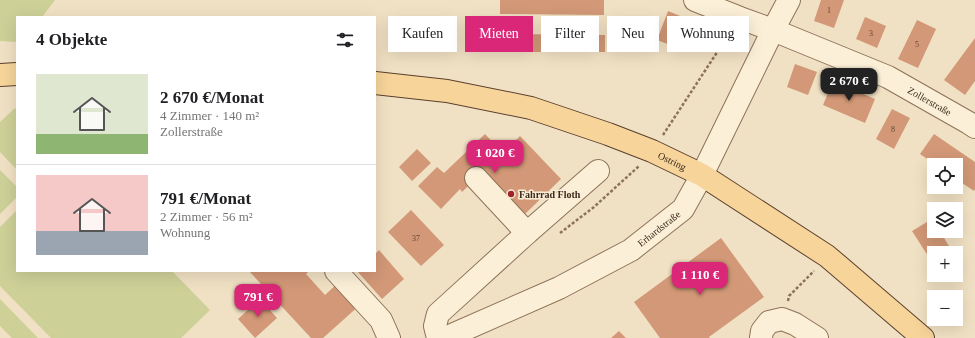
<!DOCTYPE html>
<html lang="de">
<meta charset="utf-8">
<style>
:root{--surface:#fff;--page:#f2f2f2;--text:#202124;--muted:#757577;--line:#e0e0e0;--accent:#db2777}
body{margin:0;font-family:"Times New Roman",serif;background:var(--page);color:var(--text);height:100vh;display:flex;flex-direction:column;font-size:15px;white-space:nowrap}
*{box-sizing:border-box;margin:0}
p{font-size:13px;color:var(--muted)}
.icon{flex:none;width:22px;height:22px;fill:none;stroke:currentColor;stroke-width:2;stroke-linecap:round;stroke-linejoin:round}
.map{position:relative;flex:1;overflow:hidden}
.sheet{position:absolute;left:16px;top:16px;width:360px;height:256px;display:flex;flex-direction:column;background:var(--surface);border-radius:0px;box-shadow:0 4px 16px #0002}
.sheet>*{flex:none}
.guide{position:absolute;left:388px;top:16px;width:380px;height:36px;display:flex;gap:8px}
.buttons{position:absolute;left:927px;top:158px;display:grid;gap:8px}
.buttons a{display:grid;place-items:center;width:36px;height:36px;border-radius:0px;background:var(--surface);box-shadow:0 4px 16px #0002;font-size:20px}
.price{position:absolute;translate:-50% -34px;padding:0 9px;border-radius:8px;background:var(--accent);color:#fff;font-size:13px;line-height:26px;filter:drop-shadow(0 1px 2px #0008)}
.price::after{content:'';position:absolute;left:50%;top:24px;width:12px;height:9px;margin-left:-6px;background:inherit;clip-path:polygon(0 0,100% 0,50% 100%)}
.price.selected{background:#222;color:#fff}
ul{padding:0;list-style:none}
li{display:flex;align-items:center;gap:12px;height:100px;padding:0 20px}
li+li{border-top:1px solid var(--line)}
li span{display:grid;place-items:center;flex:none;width:112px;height:80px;border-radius:0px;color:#555}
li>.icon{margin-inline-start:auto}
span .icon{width:48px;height:48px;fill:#fffc;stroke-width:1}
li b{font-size:17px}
h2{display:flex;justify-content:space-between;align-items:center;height:48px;padding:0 20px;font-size:17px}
.chip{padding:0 14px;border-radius:0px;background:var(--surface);box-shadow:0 4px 16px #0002;font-size:14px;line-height:36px}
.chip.selected{background:var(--accent);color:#fff}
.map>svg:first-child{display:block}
.green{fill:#cdd097}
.building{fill:#d29877}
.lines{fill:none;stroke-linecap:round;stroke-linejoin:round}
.minor-casing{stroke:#8d7259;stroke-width:24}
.major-casing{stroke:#5b402d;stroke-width:24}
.path{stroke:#8d7259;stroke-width:2.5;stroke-dasharray:3 2;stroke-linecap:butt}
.minor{stroke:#fbefd8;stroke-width:22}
.major{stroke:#f6d49a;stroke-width:22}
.poi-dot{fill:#a1242c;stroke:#f8ecd4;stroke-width:1.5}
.labels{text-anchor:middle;stroke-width:3;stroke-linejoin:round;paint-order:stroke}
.number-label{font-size:8px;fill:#624634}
.street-label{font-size:10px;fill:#3c2b1e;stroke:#f8ecd4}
.poi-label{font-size:10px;font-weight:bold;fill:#3c2b1e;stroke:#f8ecd4;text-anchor:start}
</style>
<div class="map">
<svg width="975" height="338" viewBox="0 0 975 338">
<rect width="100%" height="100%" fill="#f1e1c4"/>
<!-- green -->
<path class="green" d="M0,0H55L42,17H17V42L0,41Z
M15,108L17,111V170L0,152V122Z
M0,170L17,187V197L0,214Z
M17,210V271H172L210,310L181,338H51L0,286V227Z
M0,299L38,338H12L0,326Z"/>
<!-- building -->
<path class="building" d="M500,0H604V15L500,14Z
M821,0H844L834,28L814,21Z
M668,11L695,22L683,50L657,40Z
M865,17L886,26L877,48L856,39Z
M917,20L936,29L918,68L898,59Z
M500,34L605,35V52H500Z
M975,38V81L965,95L944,80Z
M795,64L817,72L808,95L787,87Z
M833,81L875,99L865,123L823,105Z
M892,109L910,118L894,149L876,139Z
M485,134L503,153L520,136L561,179L525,214L483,172L462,192L460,189L441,209L418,186L437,167L444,173Z
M934,134L975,162V189L974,191L956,179V165H936L920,154Z
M417,149L431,163L412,181L399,167Z
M411,210L444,245L421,266L388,232Z
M932,219L934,222V231H940L953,253H934V259L931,254L928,256L912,231Z
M721,238L764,297L709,337L710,338H660L634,302Z
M379,250L404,279L382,299L357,271H375V254Z
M249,271H309L306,274L325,295L340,281L361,304L323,338H311Z
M260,299L277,318L255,338L238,319Z
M619,331L626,338H611Z"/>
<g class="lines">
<!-- minor casing -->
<g class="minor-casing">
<g id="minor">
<path id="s1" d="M695,0L740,18L773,30L888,77L969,123L975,127"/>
<path d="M527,233L598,171"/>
<path d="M336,271L381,320L389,338"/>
<path d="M438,338L435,326L438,314L527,233L476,178"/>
<path id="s2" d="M445,338L559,288L631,250L683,209L702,175L773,30L789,0"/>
<path d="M761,338L762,331L769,322L782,319L795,324L817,338"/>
</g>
</g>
<!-- major casing -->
<g class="major-casing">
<g id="major">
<path d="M0,75L17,74"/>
<path id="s3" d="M375,83L447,91L531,108L608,134L652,151L702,175L827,256L923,338"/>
</g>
</g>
<!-- path -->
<path class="path" d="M663,135L729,34
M560,233L594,207L639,166
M788,301L789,296L814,271"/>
<!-- minor -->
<use href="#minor" class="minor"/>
<!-- major -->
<use href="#major" class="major"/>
</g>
<!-- markers -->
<circle class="poi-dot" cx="511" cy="194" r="4"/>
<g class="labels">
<!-- number labels -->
<g class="number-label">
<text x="829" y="13">1</text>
<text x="871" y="36">3</text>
<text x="917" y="47">5</text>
<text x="893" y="132">8</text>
<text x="416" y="241">37</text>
</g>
<!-- street labels -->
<g class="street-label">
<text dy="4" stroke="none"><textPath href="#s1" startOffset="256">Zollerstraße</textPath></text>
<text dy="4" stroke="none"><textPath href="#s3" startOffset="309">Ostring</textPath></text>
<text dy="4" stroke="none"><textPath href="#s2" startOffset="241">Erhardstraße</textPath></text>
</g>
<!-- poi labels -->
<g class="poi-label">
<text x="519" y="198">Fahrrad Floth</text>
</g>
</g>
</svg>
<div class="buttons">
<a><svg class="icon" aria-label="locate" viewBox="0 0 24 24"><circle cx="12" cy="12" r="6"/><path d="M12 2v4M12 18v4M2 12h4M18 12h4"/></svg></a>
<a><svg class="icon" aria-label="layers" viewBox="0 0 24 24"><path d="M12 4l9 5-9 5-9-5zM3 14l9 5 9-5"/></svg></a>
<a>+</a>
<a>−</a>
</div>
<b class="price selected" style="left:849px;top:102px">2 670 €</b>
<b class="price" style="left:495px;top:174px">1 020 €</b>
<b class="price" style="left:700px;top:296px">1 110 €</b>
<b class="price" style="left:258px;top:318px">791 €</b>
<div class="guide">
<a class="chip">Kaufen</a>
<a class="chip selected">Mieten</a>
<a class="chip">Filter</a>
<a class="chip">Neu</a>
<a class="chip">Wohnung</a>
</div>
<section class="sheet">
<h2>4 Objekte<svg class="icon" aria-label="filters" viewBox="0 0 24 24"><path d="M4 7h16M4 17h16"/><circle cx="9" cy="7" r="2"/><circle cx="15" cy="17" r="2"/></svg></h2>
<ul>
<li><span style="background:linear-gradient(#dfe7d0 75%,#8fb573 0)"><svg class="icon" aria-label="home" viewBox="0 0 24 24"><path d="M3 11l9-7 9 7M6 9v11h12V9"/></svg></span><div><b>2 670 €/Monat</b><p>4 Zimmer · 140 m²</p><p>Zollerstraße</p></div></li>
<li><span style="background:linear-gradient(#f6c9c9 70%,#9aa5b1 0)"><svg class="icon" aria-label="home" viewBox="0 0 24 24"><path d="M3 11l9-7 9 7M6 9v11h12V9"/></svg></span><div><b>791 €/Monat</b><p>2 Zimmer · 56 m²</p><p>Wohnung</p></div></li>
</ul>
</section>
</div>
